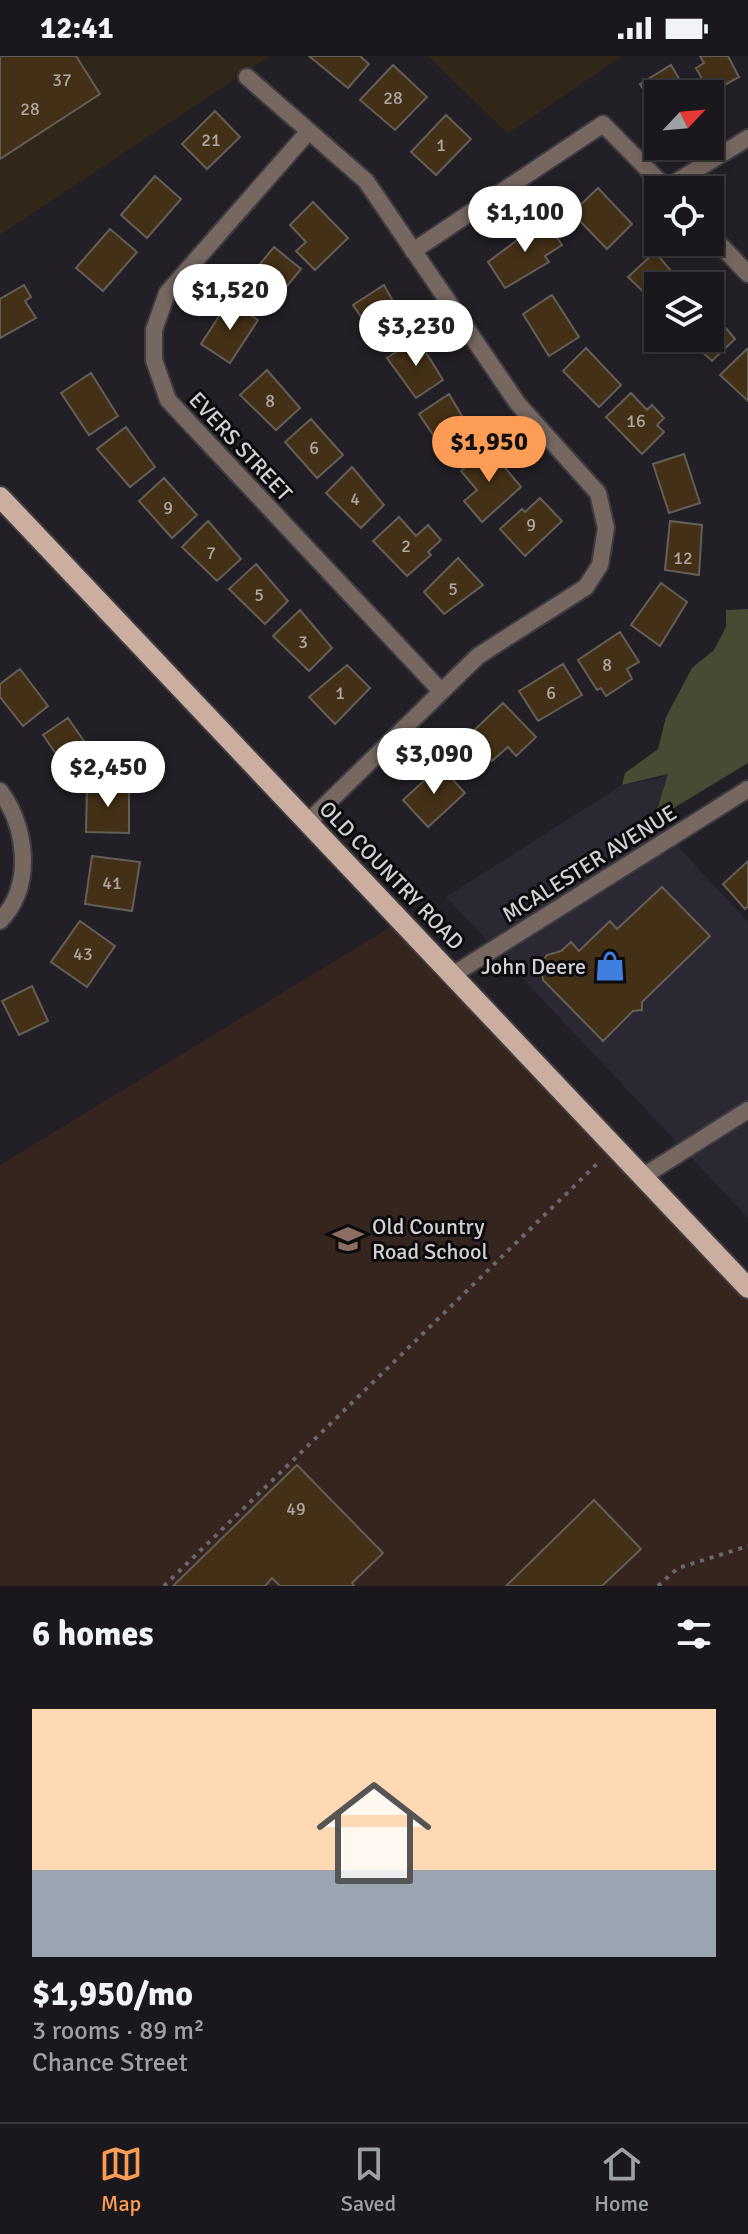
<!DOCTYPE html>
<meta charset="utf-8">
<style>
:root{--surface:#1a181c;--page:#232125;--text:#f1f3f6;--muted:#9fa0a3;--line:#38373b;--accent:#fd9d55}
body{margin:0;font-family:Signika,sans-serif;background:var(--page);color:var(--text);height:100vh;display:flex;flex-direction:column;font-size:30px;white-space:nowrap}
*{box-sizing:border-box;margin:0}
p{font-size:26px;color:var(--muted)}
.icon{flex:none;width:44px;height:44px;fill:none;stroke:currentColor;stroke-width:2;stroke-linecap:round;stroke-linejoin:round}
.map{position:relative;height:1530px;overflow:hidden}
.sheet{display:flex;flex-direction:column;background:var(--surface);flex:1}
.sheet>*{flex:none}
.needle{width:52px;rotate:64deg}
.controls{position:absolute;left:644px;top:24px;display:grid;gap:16px}
.controls a{display:grid;place-items:center;width:80px;height:80px;border-radius:0px;background:var(--surface);box-shadow:0 4px 12px #0003,0 0 0 2px var(--line);font-size:40px}
.price{position:absolute;translate:-50% -68px;padding:0 18px;border-radius:28px;background:#fff;color:#222;font-size:26px;line-height:52px;filter:drop-shadow(0 2px 4px #0008)}
.price::after{content:'';position:absolute;left:50%;top:48px;width:24px;height:18px;margin-left:-12px;background:inherit;clip-path:polygon(0 0,100% 0,50% 100%)}
.price.active{background:var(--accent);color:#111}
ul{padding:0;list-style:none}
li{display:grid;align-content:center;gap:16px;height:424px;padding:0 32px}
li span{display:grid;place-items:center;height:248px;border-radius:0px;color:#555}
li>.icon{margin-inline-start:auto}
span .icon{width:144px;height:144px;fill:#fffc;stroke-width:1}
li b{font-size:34px}
h2{display:flex;justify-content:space-between;align-items:center;height:96px;padding:0 32px;font-size:34px}
.status{display:flex;justify-content:space-between;align-items:center;height:56px;padding:0 40px;background:var(--surface);direction:ltr}
.status svg{height:22px;fill:currentColor}
.menu{display:flex;justify-content:space-around;align-items:center;height:112px;border-top:2px solid var(--line);background:var(--surface);font-size:22px;color:var(--muted)}
.menu a{display:grid;justify-items:center;gap:4px}
.menu .active{color:var(--accent)}
.map>svg:first-child{display:block}
.built{fill:#2b2733}
.industrial{fill:#312718}
.education{fill:#36241f}
.green{fill:#474b33}
.building{fill:#433016;stroke:#635f58;stroke-width:2}
.lines{fill:none;stroke-linecap:round;stroke-linejoin:round}
.minor-casing{stroke:#3e3c42;stroke-width:20}
.primary-casing{stroke:#3e3c42;stroke-width:24}
.path{stroke:#69686d;stroke-width:4;stroke-dasharray:4 6;stroke-linecap:butt}
.minor{stroke:#766760;stroke-width:16}
.primary{stroke:#cbae9f;stroke-width:20}
.labels{text-anchor:middle;stroke-width:6;stroke-linejoin:round;paint-order:stroke}
.number-label{font-size:18px;fill:#aea8a4}
.street-label{font-size:22px;fill:#d1d0d4;stroke:#0b0b0d}
.poi-label{font-size:22px;fill:#d1d0d4;stroke:#0b0b0d;text-anchor:end}
</style>
<div class="status"><b>12:41</b><svg viewBox="0 0 49 12"><path d="M0 12V9h3v3zM5 12V6h3v6zM10 12V3h3v9zM15 12V0h3v12zM26 1h20v11H26zM47 4h2v5h-2z"/></svg></div>
<div class="map">
<svg width="748" height="1530" viewBox="0 0 748 1530">
<rect width="100%" height="100%" fill="#222026"/>
<!-- built -->
<path class="built" d="M669,717L654,765L748,866V1162L446,841L622,729L656,723Z"/>
<!-- industrial -->
<path class="industrial" d="M0,0H270L0,179Z
M428,0H622L508,78Z"/>
<!-- education -->
<path class="education" d="M397,867L748,1236V1530H0V1109Z"/>
<!-- green -->
<path class="green" d="M748,553V707L654,764L668,718L622,729L625,717L658,693L666,661L692,612L714,594L726,571V554Z"/>
<!-- building -->
<path class="building" d="M0,0H76L100,38L0,103Z
M309,0H360L369,8L348,32Z
M700,0H728L739,21L710,37L696,12L704,7Z
M393,9L427,41L395,74L360,44Z
M671,9L688,38H658V58L640,28Z
M215,55L240,81L207,113L182,88Z
M446,59L471,83L436,119L411,96Z
M155,120L181,143L147,182L121,159Z
M598,132L632,168L607,193L572,157Z
M313,146L348,182L315,214L296,195L306,186L290,169Z
M545,163L562,189L545,200L549,206L505,232L488,206Z
M110,173L137,196L103,235L76,212Z
M274,191L301,213L269,252L242,230Z
M655,196L684,230H658V250L628,221Z
M24,229L31,241L25,245L36,262L0,282V243Z
M384,229L408,272L381,290L353,249Z
M552,239L579,281L549,300L523,258Z
M229,245L258,264L230,307L201,288Z
M710,253L735,283L712,305L687,282H710Z
M417,282L443,324L416,342L387,302Z
M586,292L621,329L599,351L563,315Z
M747,293L748,294V345L720,319Z
M267,314L300,352L276,374L240,339Z
M91,317L118,360L89,379L61,337Z
M631,337L647,354L652,349L664,362L657,369L664,376L642,398L606,361Z
M449,338L475,382L447,400L419,358Z
M311,363L343,399L317,422L285,386Z
M126,371L155,411L130,431L97,393Z
M488,391L521,431L482,466L464,445L477,434L461,415Z
M684,398L700,447L669,457L653,408Z
M352,411L384,449L361,472L326,437Z
M164,422L197,459L172,482L139,445Z
M540,442L562,465L525,500L500,473L522,453L525,456Z
M399,461L416,480L428,469L441,484L428,496L431,499L407,520L373,485Z
M208,465L241,503L217,525L182,491Z
M670,465L702,469L699,519L665,514Z
M458,502L483,529L444,558L424,536Z
M256,508L288,545L265,568L229,533Z
M661,527L687,546L660,590L631,569Z
M300,554L332,592L309,615L273,580Z
M620,576L639,606L627,613L632,623L606,640L601,632L597,634L578,604Z
M563,608L582,639L538,665L519,635Z
M347,609L370,632L335,668L309,641Z
M20,613L48,650L23,670L0,641V628Z
M503,647L536,681L516,700L508,691L492,705L468,680Z
M68,662L95,701L70,718L43,679Z
M440,710L465,737L428,771L403,744Z
M87,730H129V777L86,776Z
M92,800L140,806L132,855L85,848Z
M748,805V850L745,853L723,828Z
M662,831L710,880L642,946V954L633,955L603,985L543,924L541,907L547,899L561,895L571,886L579,895L610,865L617,873Z
M80,865L115,890L87,931L51,906Z
M32,930L48,965L19,979L2,945Z
M297,1409L383,1497L352,1527L354,1530H280L272,1522L265,1530H173Z
M594,1444L641,1493L602,1530H506Z"/>
<g class="lines">
<!-- minor casing -->
<g class="minor-casing">
<path id="minor" d="M247,21L366,125L518,348L598,437L606,472L600,509L586,531L478,600L307,767
M309,75L167,237L154,274V304L168,344L440,634
M666,132L748,82
M710,178L748,218
M413,195L603,68L668,134
M0,735C27,771 34,830 0,865
M454,918L748,733
M642,1121L748,1054"/>
</g>
<!-- primary casing -->
<g class="primary-casing">
<path id="primary" d="M0,441L748,1232"/>
</g>
<!-- path -->
<path class="path" d="M164,1530L600,1105
M658,1530L678,1512L748,1490"/>
<!-- minor -->
<use href="#minor" class="minor"/>
<!-- primary -->
<use href="#primary" class="primary"/>
</g>
<!-- icons -->
<defs>
<g id="shop-bare" transform="scale(2.4)"><path d="M-5-2.5h2.3a2.7 3.5 0 0 1 5.4 0H5L5.5 6h-11ZM-1.5-2.5h3a1.5 2.3 0 0 0-3 0Z" fill="#3f7fe0" stroke="#0b0b0d" stroke-width="2.5" paint-order="stroke"/></g>
<g id="school-bare" transform="scale(2.4)"><path d="M0-5L7-2L0 1L-7-2ZM-4 1L0 2.5L4 1V4Q0 6-4 4Z" fill="#8d6e63" stroke="#0b0b0d" stroke-width="2.5" paint-order="stroke"/></g>
</defs>
<g fill-rule="evenodd">
<use href="#shop-bare" x="610" y="910"/>
<use href="#school-bare" x="348" y="1183"/>
</g>
<g class="labels">
<!-- number labels -->
<g class="number-label">
<text x="62" y="30">37</text>
<text x="393" y="48">28</text>
<text x="30" y="59">28</text>
<text x="211" y="90">21</text>
<text x="441" y="95">1</text>
<text x="270" y="351">8</text>
<text x="636" y="371">16</text>
<text x="314" y="398">6</text>
<text x="355" y="449">4</text>
<text x="168" y="458">9</text>
<text x="531" y="475">9</text>
<text x="406" y="496">2</text>
<text x="211" y="503">7</text>
<text x="683" y="508">12</text>
<text x="453" y="539">5</text>
<text x="259" y="545">5</text>
<text x="303" y="592">3</text>
<text x="607" y="615">8</text>
<text x="340" y="643">1</text>
<text x="551" y="643">6</text>
<text x="112" y="833">41</text>
<text x="83" y="904">43</text>
<text x="296" y="1459">49</text>
</g>
<!-- street labels -->
<g class="street-label">
<text transform="translate(241 390) rotate(47)" y="8">EVERS STREET</text>
<text transform="translate(589 807) rotate(-32)" y="8">MCALESTER AVENUE</text>
<text transform="translate(392 819) rotate(46)" y="8">OLD COUNTRY ROAD</text>
</g>
<!-- poi labels -->
<g class="poi-label">
<text x="586" y="918">John Deere</text>
<text x="372" y="1178" text-anchor="start">Old Country<tspan x="372" dy="25">Road School</tspan></text>
</g>
</g>
</svg>
<div class="controls">
<a><svg class="needle" viewBox="-14 -14 28 28"><path d="M0-13l5 13h-10z" fill="#e53935"/><path d="M0 13l5-13h-10z" fill="#9fa0a3"/></svg></a>
<a><svg class="icon" aria-label="locate" viewBox="0 0 24 24"><circle cx="12" cy="12" r="6"/><path d="M12 2v4M12 18v4M2 12h4M18 12h4"/></svg></a>
<a><svg class="icon" aria-label="layers" viewBox="0 0 24 24"><path d="M12 4l9 5-9 5-9-5zM3 14l9 5 9-5"/></svg></a>
</div>
<b class="price" style="left:525px;top:198px">$1,100</b>
<b class="price" style="left:230px;top:276px">$1,520</b>
<b class="price" style="left:416px;top:312px">$3,230</b>
<b class="price active" style="left:489px;top:428px">$1,950</b>
<b class="price" style="left:434px;top:740px">$3,090</b>
<b class="price" style="left:108px;top:753px">$2,450</b>
</div>
<section class="sheet">
<h2>6 homes<svg class="icon" aria-label="filters" viewBox="0 0 24 24"><path d="M4 7h16M4 17h16"/><circle cx="9" cy="7" r="2"/><circle cx="15" cy="17" r="2"/></svg></h2>
<ul>
<li><span style="background:linear-gradient(#ffd9b3 65%,#9aa5b1 0)"><svg class="icon" aria-label="home" viewBox="0 0 24 24"><path d="M3 11l9-7 9 7M6 9v11h12V9"/></svg></span><div><b>$1,950/mo</b><p>3 rooms · 89 m²</p><p>Chance Street</p></div></li>
</ul>
</section>
<nav class="menu">
<a class="active"><svg class="icon" aria-label="map" viewBox="0 0 24 24"><path d="M3 6l6-2 6 2 6-2v14l-6 2-6-2-6 2zM9 4v14M15 6v14"/></svg>Map</a>
<a><svg class="icon" aria-label="saved" viewBox="0 0 24 24"><path d="M7 4h10v16l-5-4-5 4z"/></svg>Saved</a>
<a><svg class="icon" aria-label="home" viewBox="0 0 24 24"><path d="M3 11l9-7 9 7M6 9v11h12V9"/></svg>Home</a>
</nav>
